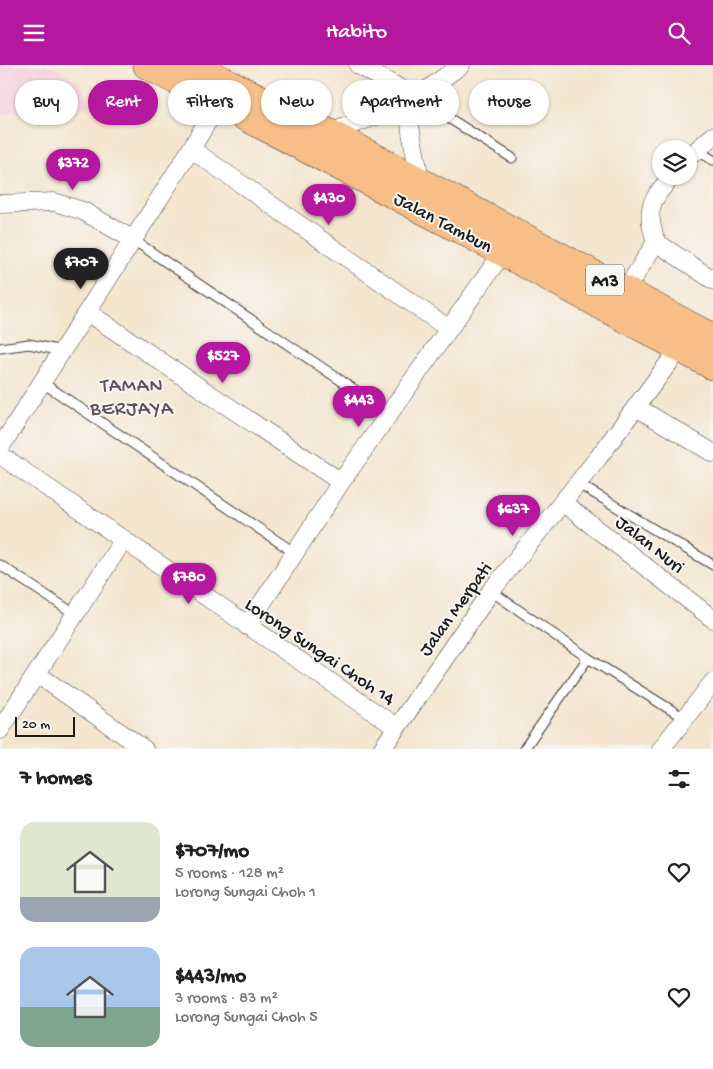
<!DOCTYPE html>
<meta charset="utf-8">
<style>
:root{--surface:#fff;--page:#f2f2f2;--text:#222;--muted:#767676;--accent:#b5179e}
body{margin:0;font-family:"Gochi Hand",sans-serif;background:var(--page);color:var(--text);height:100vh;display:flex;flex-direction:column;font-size:19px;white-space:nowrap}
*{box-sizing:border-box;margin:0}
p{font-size:16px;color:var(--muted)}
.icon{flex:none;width:28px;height:28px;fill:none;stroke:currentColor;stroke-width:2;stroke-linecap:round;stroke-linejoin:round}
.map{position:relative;height:684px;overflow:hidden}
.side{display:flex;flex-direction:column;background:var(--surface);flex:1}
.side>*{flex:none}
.banner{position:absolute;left:15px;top:15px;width:684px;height:45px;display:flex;gap:10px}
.buttons{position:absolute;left:652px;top:75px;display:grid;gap:10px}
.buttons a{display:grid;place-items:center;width:45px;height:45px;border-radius:50%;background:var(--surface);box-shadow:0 1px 4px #0004;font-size:25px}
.scale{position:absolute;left:15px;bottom:12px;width:60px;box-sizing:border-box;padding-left:5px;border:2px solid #1c1c1c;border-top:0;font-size:14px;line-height:18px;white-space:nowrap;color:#1c1c1c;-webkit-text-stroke:4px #f6f6f2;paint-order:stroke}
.price{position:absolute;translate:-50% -42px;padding:0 11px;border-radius:18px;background:var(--accent);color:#fff;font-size:16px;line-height:32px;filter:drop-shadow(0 1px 2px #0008)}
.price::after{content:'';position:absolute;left:50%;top:30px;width:15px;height:11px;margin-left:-8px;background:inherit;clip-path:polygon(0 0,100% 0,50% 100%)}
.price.selected{background:#222;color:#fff}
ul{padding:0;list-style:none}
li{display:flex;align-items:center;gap:15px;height:125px;padding:0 20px}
li span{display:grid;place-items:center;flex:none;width:140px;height:100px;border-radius:15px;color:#555}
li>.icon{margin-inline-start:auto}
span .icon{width:60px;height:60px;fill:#fffc;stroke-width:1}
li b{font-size:21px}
h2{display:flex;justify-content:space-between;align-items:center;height:60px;padding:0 20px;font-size:21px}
.pill{padding:0 18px;border-radius:22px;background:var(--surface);box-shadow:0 1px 4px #0004;font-size:18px;line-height:45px}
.pill.selected{background:var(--accent);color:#fff}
header{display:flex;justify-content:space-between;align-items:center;height:65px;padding:0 20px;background:var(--accent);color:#fff;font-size:22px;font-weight:600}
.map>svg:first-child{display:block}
.built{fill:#f4cfdd}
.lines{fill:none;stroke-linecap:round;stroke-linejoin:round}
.service-casing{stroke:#3c3a37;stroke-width:11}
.minor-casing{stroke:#3c3a37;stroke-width:19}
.primary-casing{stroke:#3c3a37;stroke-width:29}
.service{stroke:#fff;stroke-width:9}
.minor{stroke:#fff;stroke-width:18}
.primary{stroke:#f7be88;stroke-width:28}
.labels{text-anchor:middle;stroke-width:4;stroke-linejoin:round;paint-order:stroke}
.shield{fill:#f6f6f2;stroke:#5d5d5c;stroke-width:1}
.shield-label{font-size:18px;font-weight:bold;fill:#1c1c1c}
.street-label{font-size:19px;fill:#1c1c1c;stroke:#f6f6f2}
.neighbourhood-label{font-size:20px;letter-spacing:1px;fill:#644e5a;stroke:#f6f6f2}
</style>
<header><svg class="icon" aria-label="menu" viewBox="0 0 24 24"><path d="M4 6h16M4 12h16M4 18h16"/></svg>Habito<svg class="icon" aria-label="search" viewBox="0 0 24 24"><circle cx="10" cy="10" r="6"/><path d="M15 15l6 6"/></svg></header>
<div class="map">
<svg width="713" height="684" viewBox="0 0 713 684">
<rect width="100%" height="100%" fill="#f6f6f2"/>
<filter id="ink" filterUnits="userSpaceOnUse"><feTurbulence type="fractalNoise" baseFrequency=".02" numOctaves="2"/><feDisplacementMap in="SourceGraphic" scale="10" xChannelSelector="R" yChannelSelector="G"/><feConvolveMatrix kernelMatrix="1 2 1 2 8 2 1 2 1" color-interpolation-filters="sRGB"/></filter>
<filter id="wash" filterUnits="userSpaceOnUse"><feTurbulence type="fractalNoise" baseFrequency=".0096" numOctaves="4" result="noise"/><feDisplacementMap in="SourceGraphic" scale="20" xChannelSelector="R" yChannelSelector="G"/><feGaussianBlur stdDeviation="1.12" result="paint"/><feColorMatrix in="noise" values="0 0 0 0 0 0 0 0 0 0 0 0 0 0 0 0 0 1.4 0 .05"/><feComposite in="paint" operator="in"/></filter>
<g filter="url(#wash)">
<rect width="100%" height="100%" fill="#f4e5cf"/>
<!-- built -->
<path class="built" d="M0,0H49L81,18L90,42L0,49Z"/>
</g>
<g filter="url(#ink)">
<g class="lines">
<!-- service casing -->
<g class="service-casing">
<path id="service" d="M417,33L512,93
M695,84L713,95
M132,174L389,348
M0,283L29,279L62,286
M43,318L295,488
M577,418L713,500
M0,500L75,549
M491,526L588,593L684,653
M524,684L588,593"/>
</g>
<!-- minor casing -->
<g class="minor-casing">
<path id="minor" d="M358,0L417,33
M408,39L411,67L421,119
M329,68L408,39L461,0
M191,84L449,264
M689,92L713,71
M0,139L54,137L83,146L132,174
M656,177C645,143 650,137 672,111
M620,234L656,177L713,215
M87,247L341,417
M636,342L713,388
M0,383L191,84L224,29
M0,390L396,662
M562,437L713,554
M247,561L341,417L508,180
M37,609L144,684
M0,665L124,474
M382,684L491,526L598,393L685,276
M661,684L713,617"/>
</g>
<!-- primary casing -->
<g class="primary-casing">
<path id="primary" d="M147,0L503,187L713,301
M192,0L329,68L713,273"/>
</g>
<!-- service -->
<use href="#service" class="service"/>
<!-- minor -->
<use href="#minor" class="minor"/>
<!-- primary -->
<use href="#primary" class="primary"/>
</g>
</g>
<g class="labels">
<!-- shield labels -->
<rect class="shield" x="586" y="199.5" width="38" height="31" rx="4"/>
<g class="shield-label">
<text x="605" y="221">A13</text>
</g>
<!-- street labels -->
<g class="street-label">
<text transform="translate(444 156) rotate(28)" y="7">Jalan Tambun</text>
<text transform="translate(651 478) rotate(38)" y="7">Jalan Nuri</text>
<text transform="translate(454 543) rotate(-54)" y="7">Jalan Merpati</text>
<text transform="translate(321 585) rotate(34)" y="7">Lorong Sungai Choh 14</text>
</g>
<!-- neighbourhood labels -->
<g class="neighbourhood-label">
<text x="132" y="326">TAMAN<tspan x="132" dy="23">BERJAYA</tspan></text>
</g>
</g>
</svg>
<div class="buttons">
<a><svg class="icon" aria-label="layers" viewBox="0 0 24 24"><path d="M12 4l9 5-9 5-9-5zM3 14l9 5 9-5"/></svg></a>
</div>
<div class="scale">20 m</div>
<b class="price" style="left:73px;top:126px">$372</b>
<b class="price" style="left:329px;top:161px">$430</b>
<b class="price selected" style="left:81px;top:225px">$707</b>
<b class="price" style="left:223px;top:319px">$527</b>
<b class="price" style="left:359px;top:363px">$443</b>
<b class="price" style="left:513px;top:472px">$637</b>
<b class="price" style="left:189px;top:540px">$780</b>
<div class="banner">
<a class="pill">Buy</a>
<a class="pill selected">Rent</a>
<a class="pill">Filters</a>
<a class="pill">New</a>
<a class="pill">Apartment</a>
<a class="pill">House</a>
</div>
</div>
<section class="side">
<h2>7 homes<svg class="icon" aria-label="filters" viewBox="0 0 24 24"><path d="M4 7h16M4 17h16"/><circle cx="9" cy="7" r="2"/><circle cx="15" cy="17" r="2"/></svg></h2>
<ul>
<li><span style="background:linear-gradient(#dfe7d0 75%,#9aa5b1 0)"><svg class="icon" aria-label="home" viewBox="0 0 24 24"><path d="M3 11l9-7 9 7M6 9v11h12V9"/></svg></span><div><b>$707/mo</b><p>5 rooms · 128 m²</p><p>Lorong Sungai Choh 1</p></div><svg class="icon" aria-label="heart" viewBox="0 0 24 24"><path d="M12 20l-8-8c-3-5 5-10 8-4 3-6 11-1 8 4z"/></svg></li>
<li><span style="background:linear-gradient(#a9c7e8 60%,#7fa58c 0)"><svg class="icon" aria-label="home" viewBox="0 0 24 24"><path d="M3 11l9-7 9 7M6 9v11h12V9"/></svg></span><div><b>$443/mo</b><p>3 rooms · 83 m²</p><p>Lorong Sungai Choh 5</p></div><svg class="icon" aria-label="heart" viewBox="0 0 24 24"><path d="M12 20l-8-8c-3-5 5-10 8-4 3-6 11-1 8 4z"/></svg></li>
</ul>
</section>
